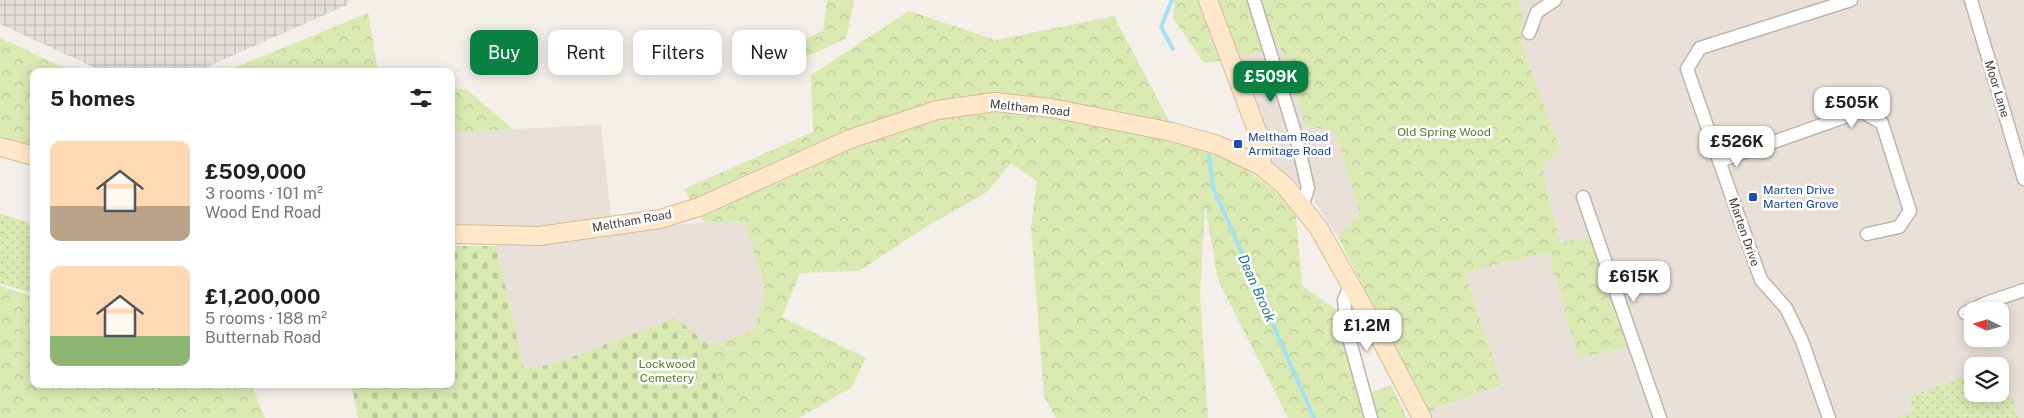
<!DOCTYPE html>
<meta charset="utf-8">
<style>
:root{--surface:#fff;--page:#f2f2f2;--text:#222;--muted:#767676;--accent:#0b8043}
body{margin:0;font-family:"Public Sans",sans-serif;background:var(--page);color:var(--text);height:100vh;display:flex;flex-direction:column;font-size:19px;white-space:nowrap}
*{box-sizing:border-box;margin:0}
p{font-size:16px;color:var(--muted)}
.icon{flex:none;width:28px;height:28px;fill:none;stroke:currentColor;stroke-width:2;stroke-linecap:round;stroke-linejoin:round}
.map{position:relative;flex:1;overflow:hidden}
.sheet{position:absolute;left:30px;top:68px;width:425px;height:320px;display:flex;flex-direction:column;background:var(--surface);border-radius:10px;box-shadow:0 2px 12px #0003}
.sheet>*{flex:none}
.banner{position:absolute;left:470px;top:30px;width:475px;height:45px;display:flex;gap:10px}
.needle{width:32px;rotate:275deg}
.fabs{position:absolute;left:1964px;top:302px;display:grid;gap:10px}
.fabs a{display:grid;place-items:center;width:45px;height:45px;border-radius:10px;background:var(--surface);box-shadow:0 2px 12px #0003;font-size:25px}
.price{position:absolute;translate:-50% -42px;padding:0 11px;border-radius:10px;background:#fff;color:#222;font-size:16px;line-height:32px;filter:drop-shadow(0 1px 2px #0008)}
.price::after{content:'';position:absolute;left:50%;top:30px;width:15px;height:11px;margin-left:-8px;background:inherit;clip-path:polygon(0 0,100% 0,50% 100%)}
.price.active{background:var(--accent);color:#fff}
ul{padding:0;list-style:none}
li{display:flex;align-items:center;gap:15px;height:125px;padding:0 20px}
li span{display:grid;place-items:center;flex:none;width:140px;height:100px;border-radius:10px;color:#555}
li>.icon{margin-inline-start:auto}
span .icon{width:60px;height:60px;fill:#fffc;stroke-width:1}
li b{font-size:21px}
h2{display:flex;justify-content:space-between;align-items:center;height:60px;padding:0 20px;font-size:21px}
.chip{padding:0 18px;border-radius:10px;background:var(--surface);box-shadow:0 2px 12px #0003;font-size:18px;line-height:45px}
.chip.active{background:var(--accent);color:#fff}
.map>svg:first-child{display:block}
.residential{fill:#e8e0d7;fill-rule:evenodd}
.industrial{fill:url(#industrial-grid)}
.grass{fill:url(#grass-dots)}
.forest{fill:url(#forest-crowns)}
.cemetery{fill:url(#cemetery-stones)}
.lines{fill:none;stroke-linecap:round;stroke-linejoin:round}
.stream{stroke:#a5e1f1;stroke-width:4}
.street-casing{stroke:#c0b5ab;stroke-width:15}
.secondary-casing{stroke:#d7bc9b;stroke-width:20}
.street{stroke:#fff;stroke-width:12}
.secondary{stroke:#ffe7c9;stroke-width:18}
.transit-dot{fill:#1a4fb4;stroke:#fff;stroke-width:2}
.labels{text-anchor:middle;stroke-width:5;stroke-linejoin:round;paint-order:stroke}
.street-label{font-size:12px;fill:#483e37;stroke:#fff}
.park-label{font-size:12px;fill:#587b29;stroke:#fff}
.transit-label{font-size:12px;fill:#164399;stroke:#fff;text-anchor:start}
.water-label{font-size:14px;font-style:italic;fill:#297b94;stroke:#fff}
</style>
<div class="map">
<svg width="2024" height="418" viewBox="0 0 2024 418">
<defs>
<pattern id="industrial-grid" width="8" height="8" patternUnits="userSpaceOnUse" patternTransform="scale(1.25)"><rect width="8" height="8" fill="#e4deda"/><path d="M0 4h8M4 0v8" fill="none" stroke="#c5c0bc"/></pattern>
<pattern id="grass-dots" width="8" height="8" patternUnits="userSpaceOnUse" patternTransform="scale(1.25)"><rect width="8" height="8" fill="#dae9b2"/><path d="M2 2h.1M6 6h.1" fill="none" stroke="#bdc99a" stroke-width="1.8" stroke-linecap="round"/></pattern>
<pattern id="forest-crowns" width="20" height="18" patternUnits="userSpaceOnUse" patternTransform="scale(1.25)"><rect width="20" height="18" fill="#dae9b2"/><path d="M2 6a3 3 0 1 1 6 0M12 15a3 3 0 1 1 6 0" fill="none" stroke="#bdc99a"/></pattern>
<pattern id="cemetery-stones" width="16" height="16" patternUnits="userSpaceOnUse" patternTransform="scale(1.25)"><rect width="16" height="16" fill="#dae9b2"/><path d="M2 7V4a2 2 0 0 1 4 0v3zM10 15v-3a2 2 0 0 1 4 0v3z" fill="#bdc99a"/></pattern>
</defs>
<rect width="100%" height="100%" fill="#f4efe9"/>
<!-- residential -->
<path class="residential" d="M1518,0H2024V418H1430L1427,412L1507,384L1502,385L1465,273L1548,252L1578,358L1588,236L1560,243L1542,166L1560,150L1521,41L1522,13ZM1972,311H2000V339H1972ZM1972,366H2000V394H1972Z
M1280,45L1305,125L1335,132L1360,213L1338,237L1310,195L1271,162L1233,60Z
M601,125L613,235L667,225L744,221L766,293L753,331L710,346L553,364L524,369L496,246L493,227L451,226V132Z"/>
<!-- industrial -->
<path class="industrial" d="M0,0H349L347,5L202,69L188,71H102L0,24Z"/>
<!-- grass -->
<path class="grass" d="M0,214L34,224V294L0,283Z
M2002,362L2018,418H1897L1914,412L1909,397L1972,373V394H2000V366H1991Z"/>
<!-- forest -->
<path class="forest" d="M827,0H854L846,39L789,64L793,45L823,31Z
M1175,0H1518L1522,13L1521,41L1560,150L1542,166L1560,243L1589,236L1627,348L1578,358L1548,252L1465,273L1502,385L1427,412L1338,237L1360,213L1335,132L1305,125L1280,46L1233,60L1204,63L1173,18Z
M909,11L996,40L1114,16L1180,142L1227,155L1295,206L1302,286L1340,312L1360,397L1391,385L1407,418H1288L1218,280L1205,205L1200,296L1208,418H1056L1044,396L1031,227L1037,181L1011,163L987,192L924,228L859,271L800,273L782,317L866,358L852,387L799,418H711L675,318L710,346L753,331L766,293L744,221L704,223L684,189L813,132L811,75Z
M368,13L378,71H227Z
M0,38L71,71H34V146L0,137Z
M451,88L467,90L513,129L451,132Z
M0,286L34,297V384H251L265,418H0Z"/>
<!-- cemetery -->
<path class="cemetery" d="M451,246H496L524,369L553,364L675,318L710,346L724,418H358L351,384H451Z"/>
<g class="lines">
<!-- stream -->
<path class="stream" d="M1172,0L1161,27L1173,49
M1209,155L1213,187L1314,418"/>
<!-- street casing -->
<g class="street-casing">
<path id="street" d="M1254,0L1296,136L1308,188L1302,207
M1971,0L2024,179
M1529,33L1537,12L1555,0
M1720,161L1861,111L1882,123L1910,211L1899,227L1867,234
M1583,197L1660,418
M1351,284L1344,300L1348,334L1371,418
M1965,313L1986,303L2024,290
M1829,418L1802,341L1786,308L1761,280L1687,69L1700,48L1851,0"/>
</g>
<!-- secondary casing -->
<g class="secondary-casing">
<path id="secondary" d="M1208,0L1263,147L1261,166
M0,147L34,156
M451,234L539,236L660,219L699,207L850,139L937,110L995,102L1051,108L1172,132L1218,145L1261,166L1285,186L1318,227L1371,321L1422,418"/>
</g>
<!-- street -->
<use href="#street" class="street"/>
<!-- secondary -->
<use href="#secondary" class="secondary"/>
</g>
<!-- markers -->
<g class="transit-dot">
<rect x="1233" y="139" width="10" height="10" rx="2.5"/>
<rect x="1748" y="192" width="10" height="10" rx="2.5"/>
</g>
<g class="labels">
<!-- street labels -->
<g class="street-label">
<text transform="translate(1997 89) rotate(73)" y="4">Moor Lane</text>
<text transform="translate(1030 108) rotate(6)" y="4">Meltham Road</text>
<text transform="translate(632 221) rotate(-10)" y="4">Meltham Road</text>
<text transform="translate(1744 232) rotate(71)" y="4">Marten Drive</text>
</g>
<!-- park labels -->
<g class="park-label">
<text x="1444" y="136">Old Spring Wood</text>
<text x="667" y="368">Lockwood<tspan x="667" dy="14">Cemetery</tspan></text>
</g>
<!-- transit labels -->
<g class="transit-label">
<text x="1248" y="141">Meltham Road<tspan x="1248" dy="14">Armitage Road</tspan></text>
<text x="1763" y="194">Marten Drive<tspan x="1763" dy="14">Marten Grove</tspan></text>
</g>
<!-- water labels -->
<g class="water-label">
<text transform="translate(1257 288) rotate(66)" y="5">Dean Brook</text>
</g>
</g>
</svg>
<div class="fabs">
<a><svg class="needle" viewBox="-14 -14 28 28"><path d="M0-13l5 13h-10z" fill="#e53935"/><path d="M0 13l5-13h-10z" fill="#767676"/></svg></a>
<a><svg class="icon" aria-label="layers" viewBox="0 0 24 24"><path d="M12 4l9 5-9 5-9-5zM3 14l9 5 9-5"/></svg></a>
</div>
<b class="price active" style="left:1271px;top:103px">£509K</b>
<b class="price" style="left:1852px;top:129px">£505K</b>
<b class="price" style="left:1737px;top:168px">£526K</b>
<b class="price" style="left:1634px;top:303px">£615K</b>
<b class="price" style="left:1367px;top:352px">£1.2M</b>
<div class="banner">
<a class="chip active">Buy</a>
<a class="chip">Rent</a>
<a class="chip">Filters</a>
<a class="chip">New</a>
</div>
<section class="sheet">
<h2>5 homes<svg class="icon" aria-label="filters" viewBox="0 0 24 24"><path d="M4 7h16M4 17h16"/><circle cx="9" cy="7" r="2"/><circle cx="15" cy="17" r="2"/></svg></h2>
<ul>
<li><span style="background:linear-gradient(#ffd9b3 65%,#b9a48a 0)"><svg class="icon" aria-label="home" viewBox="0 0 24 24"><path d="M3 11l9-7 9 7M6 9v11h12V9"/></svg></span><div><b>£509,000</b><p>3 rooms · 101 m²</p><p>Wood End Road</p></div></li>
<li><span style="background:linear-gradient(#ffd9b3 70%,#8fb573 0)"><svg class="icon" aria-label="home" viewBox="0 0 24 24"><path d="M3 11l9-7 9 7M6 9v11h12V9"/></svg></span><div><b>£1,200,000</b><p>5 rooms · 188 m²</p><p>Butternab Road</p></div></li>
</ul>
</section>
</div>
